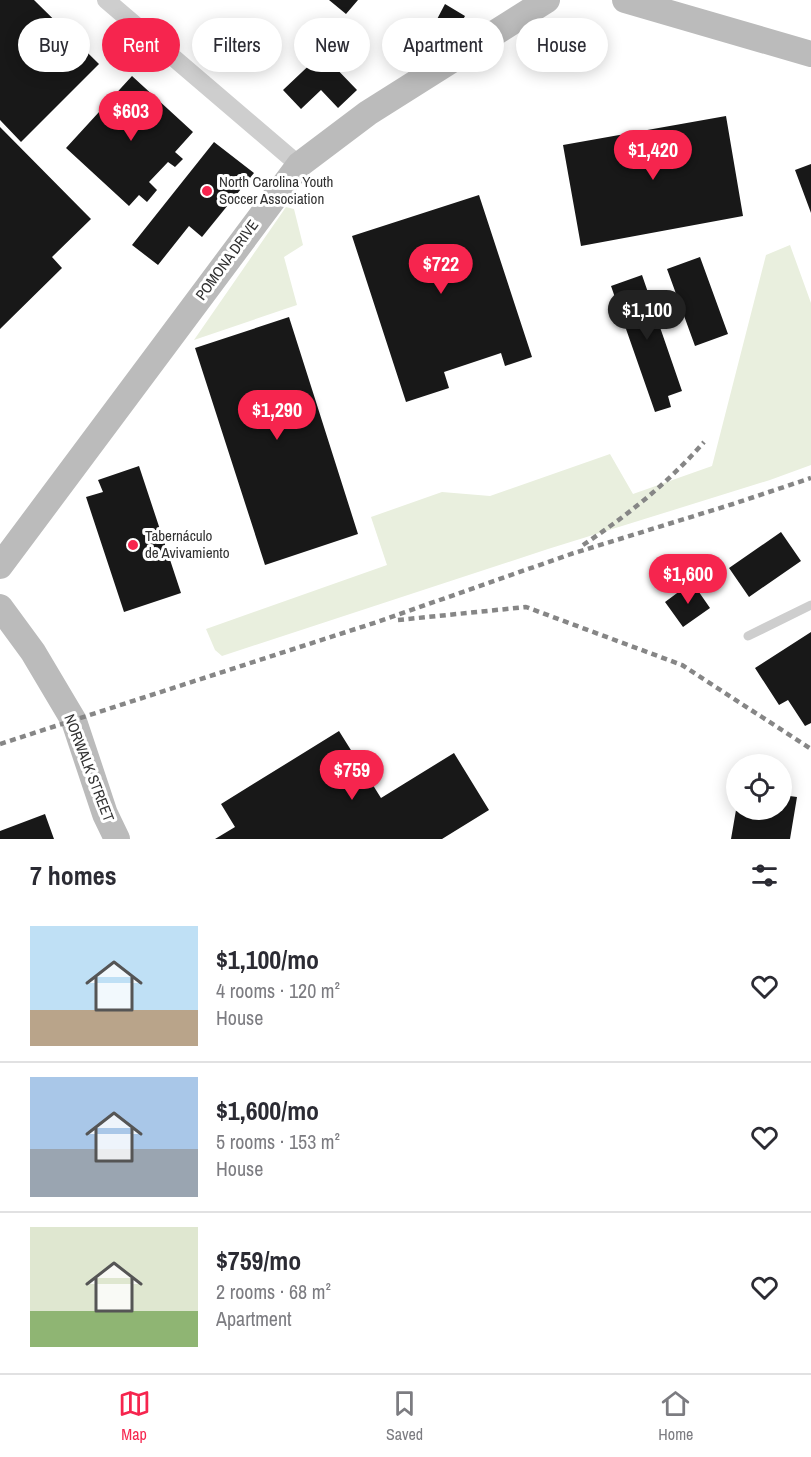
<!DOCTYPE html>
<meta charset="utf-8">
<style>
:root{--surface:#fff;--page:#f2f2f3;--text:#2b2b33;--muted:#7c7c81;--line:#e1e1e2;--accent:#f6254e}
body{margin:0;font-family:"Archivo Narrow",sans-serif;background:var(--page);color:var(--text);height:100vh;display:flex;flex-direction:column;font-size:22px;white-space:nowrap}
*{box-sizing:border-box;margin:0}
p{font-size:20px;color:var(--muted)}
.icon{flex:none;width:33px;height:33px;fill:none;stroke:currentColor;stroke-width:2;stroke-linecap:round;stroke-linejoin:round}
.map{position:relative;height:839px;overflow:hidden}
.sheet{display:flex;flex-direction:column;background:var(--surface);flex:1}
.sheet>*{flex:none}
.banner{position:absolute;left:18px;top:18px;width:776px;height:54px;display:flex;gap:12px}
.buttons{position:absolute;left:726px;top:754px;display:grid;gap:12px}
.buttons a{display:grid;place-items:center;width:66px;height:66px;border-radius:50%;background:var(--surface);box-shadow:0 3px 15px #0003;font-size:30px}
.price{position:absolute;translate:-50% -51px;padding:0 14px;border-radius:21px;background:var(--accent);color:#fff;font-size:20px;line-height:39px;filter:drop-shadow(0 2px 3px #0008)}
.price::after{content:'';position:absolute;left:50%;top:36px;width:18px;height:14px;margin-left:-9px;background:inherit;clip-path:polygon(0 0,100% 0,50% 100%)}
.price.on{background:#222;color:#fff}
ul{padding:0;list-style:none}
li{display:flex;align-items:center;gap:18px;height:150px;padding:0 30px}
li+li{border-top:2px solid var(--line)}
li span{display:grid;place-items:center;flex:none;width:168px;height:120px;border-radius:0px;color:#555}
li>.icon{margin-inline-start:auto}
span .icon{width:72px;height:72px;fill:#fffc;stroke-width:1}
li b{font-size:26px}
h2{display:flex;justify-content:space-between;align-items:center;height:72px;padding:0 30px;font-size:26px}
.chip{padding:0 21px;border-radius:27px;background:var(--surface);box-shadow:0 3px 15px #0003;font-size:21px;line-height:54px}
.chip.on{background:var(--accent);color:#fff}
.tab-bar{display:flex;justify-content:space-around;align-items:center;height:84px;border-top:2px solid var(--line);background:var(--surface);font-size:16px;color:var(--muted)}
.tab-bar a{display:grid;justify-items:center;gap:3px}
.tab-bar .on{color:var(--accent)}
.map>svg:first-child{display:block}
.green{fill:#e9efde}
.building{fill:#181818}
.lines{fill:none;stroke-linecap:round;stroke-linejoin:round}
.lane{stroke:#cecece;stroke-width:9}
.street{stroke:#cecece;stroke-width:18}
.secondary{stroke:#bbb;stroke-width:26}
.rail{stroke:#868686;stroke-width:4.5;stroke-dasharray:6 4.5;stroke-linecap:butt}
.poi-dot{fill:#f6254e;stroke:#fff;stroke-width:2}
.labels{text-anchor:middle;stroke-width:6;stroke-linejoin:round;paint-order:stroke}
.poi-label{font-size:15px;fill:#313131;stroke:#fff;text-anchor:start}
.street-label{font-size:15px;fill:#313131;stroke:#fff}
</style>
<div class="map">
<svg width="811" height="839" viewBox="0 0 811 839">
<rect width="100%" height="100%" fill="#fff"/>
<!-- green -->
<path class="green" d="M286,207L294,209L303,245L284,257L297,305L194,340Z
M790,245L811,303V465L770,480L548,549L222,656L215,650L206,629L387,565L371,517L442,492L490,496L610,454L633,494L712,466L766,255Z"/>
<!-- building -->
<path class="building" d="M0,0H34L99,64L21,142L0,120Z
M329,0H358L346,14Z
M445,4L465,16L454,36L434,25Z
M320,55L329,64L330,62L357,90L338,108L321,90L301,109L283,90Z
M132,76L193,132L175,152L183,159L175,167L168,162L149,182L157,190L147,202L139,195L129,206L66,148Z
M726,116L743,216L581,246L563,145Z
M0,127L91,219L52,257L62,268L0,329Z
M214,142L254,173L202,237L189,226L158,265L132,245Z
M811,164V213L795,170Z
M479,195L532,357L505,366L501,353L444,372L449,388L406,402L352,236Z
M700,257L728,334L695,346L667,269Z
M642,275L682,391L668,396L671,407L655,412L611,286Z
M289,317L358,534L265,565L195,348Z
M139,466L181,593L124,612L86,497L103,492L98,480Z
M781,532L801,561L749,597L729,568Z
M692,582L710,608L683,627L665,602Z
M811,632V723L805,726L788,700L779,705L755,668Z
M339,731L381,798L454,753L489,810L442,839H215L235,827L221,804Z
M782,795L797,797L790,839H731L736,810H782Z
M45,814L54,839H0V831Z"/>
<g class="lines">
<!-- lane -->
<path class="lane" d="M748,636L811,605"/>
<!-- street -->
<path class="street" d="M106,0L299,165"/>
<!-- secondary -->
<path class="secondary" d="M625,0L811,54
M0,566L299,165L368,113L547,0
M0,607L33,652L74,721L105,814L117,839"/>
<!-- rail -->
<path class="rail" d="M583,545C628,515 668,483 704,442
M398,620L526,607L682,665L811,749
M0,744L377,622L571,554L733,504L811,478"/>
</g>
<!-- markers -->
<g class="poi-dot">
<circle cx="207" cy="191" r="6"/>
<circle cx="133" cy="545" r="6"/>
</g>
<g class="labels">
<!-- poi labels -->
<g class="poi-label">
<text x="219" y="187">North Carolina Youth<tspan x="219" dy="17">Soccer Association</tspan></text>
<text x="145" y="541">Tabernáculo<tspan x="145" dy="17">de Avivamiento</tspan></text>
</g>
<!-- street labels -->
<g class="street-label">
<text transform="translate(227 260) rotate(-54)" y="5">POMONA DRIVE</text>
<text transform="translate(89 768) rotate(69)" y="5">NORWALK STREET</text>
</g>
</g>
</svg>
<div class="buttons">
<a><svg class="icon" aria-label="locate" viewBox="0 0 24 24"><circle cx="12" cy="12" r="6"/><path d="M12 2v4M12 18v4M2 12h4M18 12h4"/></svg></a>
</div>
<b class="price" style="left:131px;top:142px">$603</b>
<b class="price" style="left:653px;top:181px">$1,420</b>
<b class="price" style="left:441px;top:295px">$722</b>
<b class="price on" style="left:647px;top:341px">$1,100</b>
<b class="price" style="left:277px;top:441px">$1,290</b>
<b class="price" style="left:688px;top:605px">$1,600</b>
<b class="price" style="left:352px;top:801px">$759</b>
<div class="banner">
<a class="chip">Buy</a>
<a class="chip on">Rent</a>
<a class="chip">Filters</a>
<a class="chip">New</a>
<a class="chip">Apartment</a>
<a class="chip">House</a>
</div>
</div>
<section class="sheet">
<h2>7 homes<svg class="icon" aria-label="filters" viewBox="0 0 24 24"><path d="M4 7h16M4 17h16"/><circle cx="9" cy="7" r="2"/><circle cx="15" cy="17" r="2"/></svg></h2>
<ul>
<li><span style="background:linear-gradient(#bfe0f5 70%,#b9a48a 0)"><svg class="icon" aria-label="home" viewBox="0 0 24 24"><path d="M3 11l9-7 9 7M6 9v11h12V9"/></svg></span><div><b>$1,100/mo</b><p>4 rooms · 120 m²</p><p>House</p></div><svg class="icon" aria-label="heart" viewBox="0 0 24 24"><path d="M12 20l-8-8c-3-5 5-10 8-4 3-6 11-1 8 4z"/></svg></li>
<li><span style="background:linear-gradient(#a9c7e8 60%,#9aa5b1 0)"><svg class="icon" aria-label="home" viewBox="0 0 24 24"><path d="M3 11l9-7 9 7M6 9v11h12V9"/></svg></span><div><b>$1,600/mo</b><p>5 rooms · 153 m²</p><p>House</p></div><svg class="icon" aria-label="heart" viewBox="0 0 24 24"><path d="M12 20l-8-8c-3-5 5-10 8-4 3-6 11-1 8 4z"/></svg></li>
<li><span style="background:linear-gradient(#dfe7d0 70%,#8fb573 0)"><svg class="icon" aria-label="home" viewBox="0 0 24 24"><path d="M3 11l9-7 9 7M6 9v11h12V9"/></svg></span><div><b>$759/mo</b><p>2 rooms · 68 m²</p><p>Apartment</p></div><svg class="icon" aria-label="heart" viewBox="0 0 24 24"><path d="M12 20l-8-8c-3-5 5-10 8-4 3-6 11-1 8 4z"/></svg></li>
</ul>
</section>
<nav class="tab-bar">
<a class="on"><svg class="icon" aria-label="map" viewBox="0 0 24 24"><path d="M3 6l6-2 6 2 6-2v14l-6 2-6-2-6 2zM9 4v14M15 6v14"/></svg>Map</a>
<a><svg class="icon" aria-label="saved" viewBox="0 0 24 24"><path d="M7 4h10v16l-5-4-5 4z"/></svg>Saved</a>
<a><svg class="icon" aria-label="home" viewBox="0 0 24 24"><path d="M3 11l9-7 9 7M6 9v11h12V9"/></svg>Home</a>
</nav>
